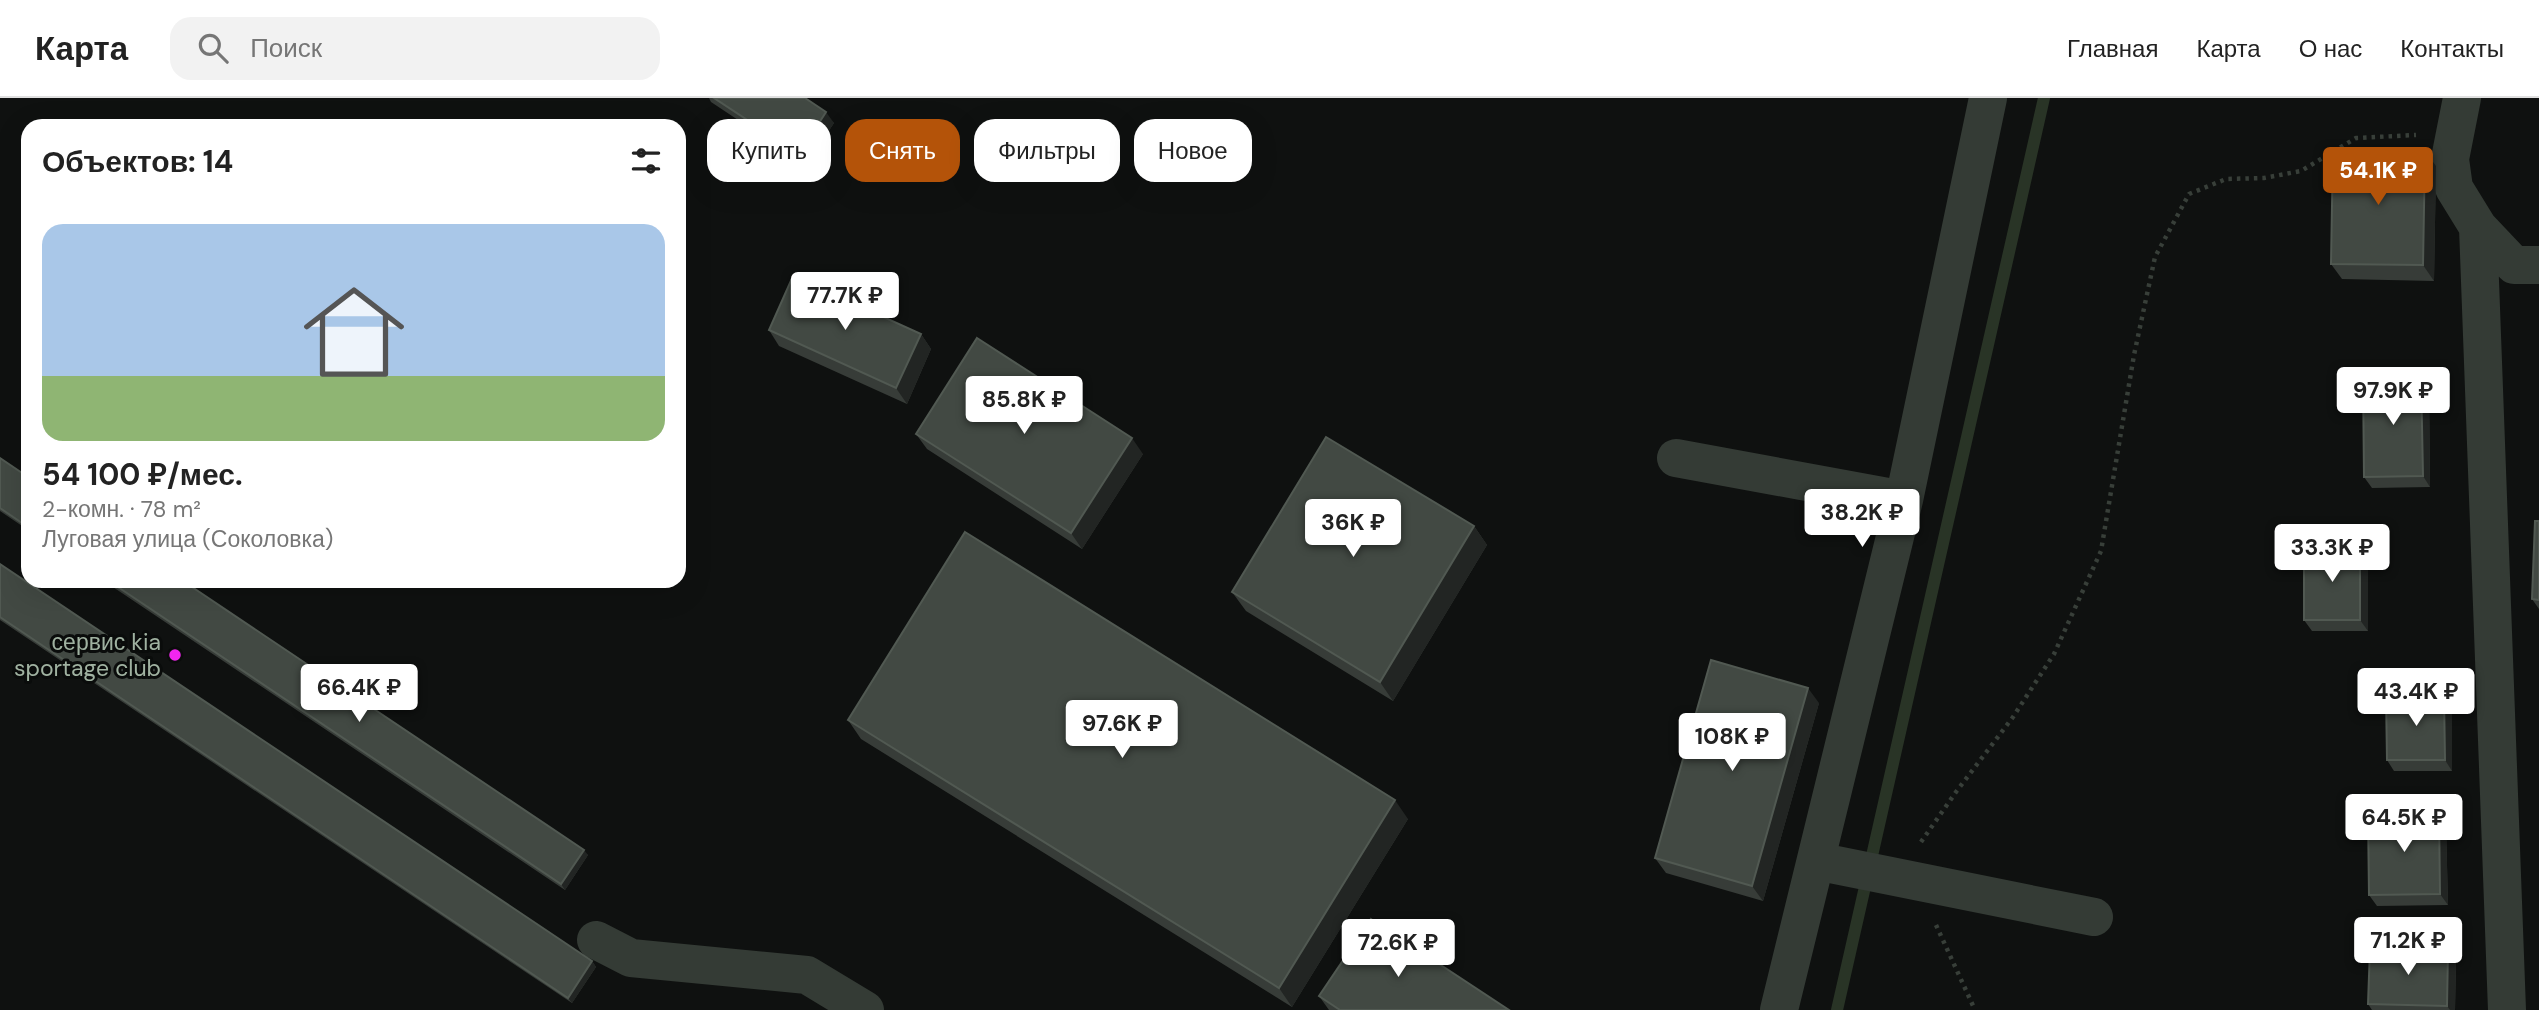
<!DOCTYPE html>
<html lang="ru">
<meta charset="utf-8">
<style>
:root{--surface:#fff;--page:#f2f2f2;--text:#222;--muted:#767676;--line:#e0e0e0;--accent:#b45309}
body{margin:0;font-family:"DM Sans",sans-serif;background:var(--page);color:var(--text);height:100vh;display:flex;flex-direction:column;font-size:26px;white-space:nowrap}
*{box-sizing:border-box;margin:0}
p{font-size:23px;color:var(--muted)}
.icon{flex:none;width:38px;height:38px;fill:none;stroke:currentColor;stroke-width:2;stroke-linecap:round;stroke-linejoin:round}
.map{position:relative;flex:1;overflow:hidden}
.drawer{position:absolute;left:21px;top:21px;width:665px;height:469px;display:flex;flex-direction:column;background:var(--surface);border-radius:21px;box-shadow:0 7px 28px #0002}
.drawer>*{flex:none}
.hud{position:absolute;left:707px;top:21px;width:665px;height:63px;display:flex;gap:14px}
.price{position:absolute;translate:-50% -60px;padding:0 16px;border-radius:7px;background:#fff;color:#222;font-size:23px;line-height:46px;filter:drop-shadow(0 2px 4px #0008)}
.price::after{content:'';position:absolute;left:50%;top:42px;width:21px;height:16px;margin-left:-10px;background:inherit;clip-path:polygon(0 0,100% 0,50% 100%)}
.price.current{background:var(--accent);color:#fff}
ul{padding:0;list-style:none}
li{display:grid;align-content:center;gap:14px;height:371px;padding:0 21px}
li span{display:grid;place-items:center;height:217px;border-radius:21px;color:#555}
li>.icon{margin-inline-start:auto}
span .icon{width:126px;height:126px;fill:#fffc;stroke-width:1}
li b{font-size:30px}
h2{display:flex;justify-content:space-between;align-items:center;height:84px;padding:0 21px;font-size:30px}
.tag{padding:0 24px;border-radius:21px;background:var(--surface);box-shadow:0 7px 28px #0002;font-size:24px;line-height:63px}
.tag.current{background:var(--accent);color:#fff}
header{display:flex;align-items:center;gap:42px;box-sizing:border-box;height:98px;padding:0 35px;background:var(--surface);border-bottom:2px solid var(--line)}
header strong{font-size:33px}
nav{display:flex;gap:38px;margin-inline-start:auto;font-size:24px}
.search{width:490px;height:63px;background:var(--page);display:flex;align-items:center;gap:18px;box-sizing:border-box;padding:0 24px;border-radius:21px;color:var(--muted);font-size:26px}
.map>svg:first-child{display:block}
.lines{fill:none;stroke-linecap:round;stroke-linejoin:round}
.stream{stroke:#293426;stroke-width:12}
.path{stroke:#383f39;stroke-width:4.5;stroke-dasharray:3.5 5;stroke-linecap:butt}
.minor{stroke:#343b35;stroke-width:38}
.wall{fill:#373c38}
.shaded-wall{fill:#222523}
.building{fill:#424943;stroke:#515952;stroke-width:2}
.poi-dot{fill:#f226ef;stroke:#0a0c0b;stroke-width:2.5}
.labels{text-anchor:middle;stroke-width:6;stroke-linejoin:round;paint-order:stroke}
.poi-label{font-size:23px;fill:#a0b2a1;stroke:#0a0c0b;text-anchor:end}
</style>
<header>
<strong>Карта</strong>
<div class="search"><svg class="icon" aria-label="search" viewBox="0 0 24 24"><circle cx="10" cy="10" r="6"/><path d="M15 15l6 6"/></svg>Поиск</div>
<nav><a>Главная</a><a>Карта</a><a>О нас</a><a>Контакты</a></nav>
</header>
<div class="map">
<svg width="2539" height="912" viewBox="0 0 2539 912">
<rect width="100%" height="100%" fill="#0f1110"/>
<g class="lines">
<!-- stream -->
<path class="stream" d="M1837,912L2044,0"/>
<!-- path -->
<path class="path" d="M1921,744L1956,694L2013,619L2054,556L2101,453L2134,257L2155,159L2189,96L2226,81L2264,80L2301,73L2356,40L2416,37
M1936,827L1975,912"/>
<!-- minor -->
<path class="minor" d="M2462,0L2450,61L2454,90L2478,129L2507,912
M2478,129L2514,167H2539
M1676,360L1904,402
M1816,763L2094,819
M596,842L631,860L807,877L865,912
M1779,912L1904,402L1988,0"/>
</g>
<!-- wall -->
<path class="wall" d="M709,0H805L834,25L806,67L711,4Z
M2425,53L2436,68L2434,183L2342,181L2331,166Z
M769,232L921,236L931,251L907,306L779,248Z
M2429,289L2430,389L2372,390L2364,379Z
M916,336L1143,356L1082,451L927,351Z
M0,360L28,379V432L0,413Z
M2539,423V511L2532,501Z
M1474,428L1487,447L1393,603L1246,513L1232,494Z
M2368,461V533H2312L2304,522Z
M0,466L592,863L596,869L572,905L0,522Z
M104,483H183L588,757L565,792Z
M2444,598L2452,609V673H2394L2387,662Z
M1819,605L1763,803L1666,775L1655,760Z
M848,622L1408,721L1292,909L861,641Z
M2446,726L2448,807L2377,808L2369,797Z
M2448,852L2456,863L2455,912H2372L2368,906Z
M1319,898L1509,912H1329Z"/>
<!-- shaded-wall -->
<path class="shaded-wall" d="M826,14L834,25L806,67L799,56Z
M2425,53L2436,68L2434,183L2423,167Z
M921,236L931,251L907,306L896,290Z
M2421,278L2429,289L2430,389L2423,378Z
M1132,340L1143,356L1082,451L1071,435Z
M1474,428L1487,447L1393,603L1380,584Z
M2360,450L2368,461V533L2360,522Z
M1808,590L1819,605L1763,803L1752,788Z
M2444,598L2452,609V673L2445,662Z
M1395,702L1408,721L1292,909L1279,890Z
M2439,715L2446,726L2448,807L2440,796Z
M584,752L588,757L565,792L561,786Z
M2448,852L2456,863L2455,912H2450L2447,908Z
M592,863L596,869L572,905L568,900Z"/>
<!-- building -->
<path class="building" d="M714,0H805L826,14L799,56Z
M2333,51L2425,53L2423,167L2331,166Z
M793,178L921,236L896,290L769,232Z
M977,240L1132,340L1071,435L916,336Z
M2421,278L2423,378L2364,379L2363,279Z
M1326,339L1474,428L1380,584L1232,494Z
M0,360L28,379V429L0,410Z
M2535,423H2539V502L2532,501Z
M965,434L1395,702L1279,890L848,622Z
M2360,450V522H2304V451Z
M0,466L592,863L568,900L0,519Z
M109,483H183L584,752L561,786Z
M1711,562L1808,590L1752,788L1655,760Z
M2386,598H2444L2445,662H2387Z
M2439,715L2440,796L2369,797L2368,716Z
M1371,821L1509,912H1340L1319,898Z
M2370,850L2448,852L2447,908L2368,906Z"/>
<!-- markers -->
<circle class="poi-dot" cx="175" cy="557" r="7"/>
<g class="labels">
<!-- poi labels -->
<g class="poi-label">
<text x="161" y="552">сервис kia<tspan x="161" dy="26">sportage club</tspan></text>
</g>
</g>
</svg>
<b class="price current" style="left:2378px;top:109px">54.1K ₽</b>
<b class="price" style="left:845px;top:234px">77.7K ₽</b>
<b class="price" style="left:2393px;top:329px">97.9K ₽</b>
<b class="price" style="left:1024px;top:338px">85.8K ₽</b>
<b class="price" style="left:1862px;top:451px">38.2K ₽</b>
<b class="price" style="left:1353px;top:461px">36K ₽</b>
<b class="price" style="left:2332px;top:486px">33.3K ₽</b>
<b class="price" style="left:359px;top:626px">66.4K ₽</b>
<b class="price" style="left:2416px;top:630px">43.4K ₽</b>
<b class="price" style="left:1122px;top:662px">97.6K ₽</b>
<b class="price" style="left:1732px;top:675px">108K ₽</b>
<b class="price" style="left:2404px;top:756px">64.5K ₽</b>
<b class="price" style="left:2408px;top:879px">71.2K ₽</b>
<b class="price" style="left:1398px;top:881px">72.6K ₽</b>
<div class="hud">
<a class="tag">Купить</a>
<a class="tag current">Снять</a>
<a class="tag">Фильтры</a>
<a class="tag">Новое</a>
</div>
<section class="drawer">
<h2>Объектов: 14<svg class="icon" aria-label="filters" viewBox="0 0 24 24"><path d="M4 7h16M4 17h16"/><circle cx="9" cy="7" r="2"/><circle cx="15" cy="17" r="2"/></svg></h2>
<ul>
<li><span style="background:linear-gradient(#a9c7e8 70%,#8fb573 0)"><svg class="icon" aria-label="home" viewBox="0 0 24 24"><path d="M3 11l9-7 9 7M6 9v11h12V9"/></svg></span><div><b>54 100 ₽/мес.</b><p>2-комн. · 78 m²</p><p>Луговая улица (Соколовка)</p></div></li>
</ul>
</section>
</div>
